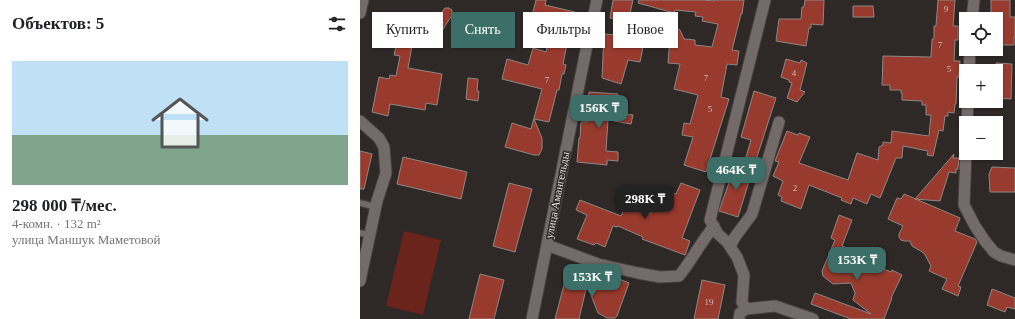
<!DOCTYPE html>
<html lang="ru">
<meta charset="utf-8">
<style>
:root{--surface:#fff;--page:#f2f2f2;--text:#202124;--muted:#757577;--accent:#3b6f68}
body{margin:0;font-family:"Times New Roman",serif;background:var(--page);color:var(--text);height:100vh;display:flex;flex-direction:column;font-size:15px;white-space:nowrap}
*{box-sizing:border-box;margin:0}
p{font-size:13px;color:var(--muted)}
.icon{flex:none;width:22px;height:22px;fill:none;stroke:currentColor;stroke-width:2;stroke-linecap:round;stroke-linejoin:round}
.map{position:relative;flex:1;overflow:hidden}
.drawer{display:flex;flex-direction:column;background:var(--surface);width:360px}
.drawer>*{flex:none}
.top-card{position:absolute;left:12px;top:12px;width:380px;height:36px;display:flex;gap:8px}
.fabs{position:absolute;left:599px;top:12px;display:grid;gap:8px}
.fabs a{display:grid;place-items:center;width:44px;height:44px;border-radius:0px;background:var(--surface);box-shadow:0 1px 3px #0004;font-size:20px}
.price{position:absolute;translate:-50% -34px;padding:0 9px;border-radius:8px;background:var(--accent);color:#fff;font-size:13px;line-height:26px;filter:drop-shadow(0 1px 2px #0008)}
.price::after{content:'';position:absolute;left:50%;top:24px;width:12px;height:9px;margin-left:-6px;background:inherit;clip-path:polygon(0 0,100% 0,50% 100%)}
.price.current{background:#222;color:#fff}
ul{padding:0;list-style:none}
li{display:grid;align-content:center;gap:8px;height:212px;padding:0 12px}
li span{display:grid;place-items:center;height:124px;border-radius:0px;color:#555}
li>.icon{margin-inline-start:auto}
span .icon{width:72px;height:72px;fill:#fffc;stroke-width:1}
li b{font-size:17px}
h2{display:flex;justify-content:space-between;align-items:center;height:48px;padding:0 12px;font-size:17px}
.pill{padding:0 14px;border-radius:0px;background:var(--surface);box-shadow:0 1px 3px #0004;font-size:14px;line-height:36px}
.pill.current{background:var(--accent);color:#fff}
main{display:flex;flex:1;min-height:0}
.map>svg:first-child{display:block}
.green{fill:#6a241b}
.building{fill:#983a2d;stroke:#8f8785}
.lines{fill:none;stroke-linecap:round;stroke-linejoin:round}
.service-casing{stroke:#484342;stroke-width:8}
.minor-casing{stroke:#484342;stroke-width:13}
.service{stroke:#736b6a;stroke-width:5.5}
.minor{stroke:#736b6a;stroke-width:11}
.labels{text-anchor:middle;stroke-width:3;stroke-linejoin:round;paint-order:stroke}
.number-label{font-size:9px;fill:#d4b9b6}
.street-label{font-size:11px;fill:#e8e3e3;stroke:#2e2826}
</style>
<main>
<section class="drawer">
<h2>Объектов: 5<svg class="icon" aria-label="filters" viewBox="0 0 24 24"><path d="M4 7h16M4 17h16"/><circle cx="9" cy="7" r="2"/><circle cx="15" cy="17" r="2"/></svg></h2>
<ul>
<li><span style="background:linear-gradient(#bfe0f5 60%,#7fa58c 0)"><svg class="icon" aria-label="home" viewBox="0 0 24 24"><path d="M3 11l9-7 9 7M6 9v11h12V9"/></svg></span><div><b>298 000 ₸/мес.</b><p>4-комн. · 132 m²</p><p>улица Маншук Маметовой</p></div></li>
</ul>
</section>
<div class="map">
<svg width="655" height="319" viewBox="0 0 655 319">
<rect width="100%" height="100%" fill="#2e2826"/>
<!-- green -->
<path class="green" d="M44,231L81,240L63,315L26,306Z"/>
<!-- building -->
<path class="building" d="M176,0H186L185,5L215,12L212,25L211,24L203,64L206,65L204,74H202L199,90H197L189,122L174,119L182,138V149L179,155H174L145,147L152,123L171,129L182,89L142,79L147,59L168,65L173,48L186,52L190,34L169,28Z
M253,0H273L268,22L250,18Z
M279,0H343L354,1V0H384L382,14H381L372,50L379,51L377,65L367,64L361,97L369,99L346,172L324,165L333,137L322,135L324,123L330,124L338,95L314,89L320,64L308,63L311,25L320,30L324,39L335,40V45L352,47L358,24L342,21L343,17L335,16L336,12L315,10L314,13L278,3Z
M445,0H464L463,25L451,24V28H449L446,46L416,41L419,19H441L442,7H444Z
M578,0H595L593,26H598V40H595L594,61H600L599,77H597L596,104H595L594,113L588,112V116H585L583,131L579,130L573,156L567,155L568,151L543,146L542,158H536L520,198L511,194L507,204L493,198L491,204L481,200L482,198L449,185L441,209L421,201L422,197L418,195L423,181L413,176L419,162L415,161L427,131L438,135L439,133L450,137L439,163L488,180L497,153L518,160L519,147L523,145V142L531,143L532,131L569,136L571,115H566V105H562V101L542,100V93H541V90H530V85H522L523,56L571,57L572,39H574V26H576Z
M631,0H650V17H655V37H654V45H640V40H636V19H631Z
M493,6H513L514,17H493Z
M85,8H89L92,10V15L78,37H77L82,12Z
M244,34L285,37L280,62L268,60L261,84L242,78Z
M37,43L52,46L48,68L82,74L77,105L66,103L65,110L30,104L28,116L12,112L19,77L29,79L30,75L36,76L40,56L34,55Z
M426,59L440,63L441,60L447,63L440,90L445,92L437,102L427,98L432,83L429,82V80L421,77Z
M636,63L652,64L651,99L636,98Z
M108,78L118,79L117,91H119L118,101L106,99Z
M394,91L416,98L396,160L386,157L391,140L381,137Z
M229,92L258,94L257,113L273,115L271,124L248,120L246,151L258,152V161L247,160V165L217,162L219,138H220L221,122H227Z
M0,151L12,154L4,189H0Z
M594,154L593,158H599L598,169H596V173L589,172L580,201L555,199Z
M43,157L107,172L101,199L37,184Z
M376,163L384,166L391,175L378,217L359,211Z
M632,167L655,168V192H630L629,174Z
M149,183L172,189L155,252L133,246Z
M321,183L340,190L322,238L330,241L325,255L282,239L283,237L258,226L257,227L253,226L245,247L236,243L234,245L217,239L227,215L216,210L220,200L261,216L266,204L290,214L301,188L316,194Z
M544,194L600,218L595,231L615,239L617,242L598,286L601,287L598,296L582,289L587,279L569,271L571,266L564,253L552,246L550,241H544L541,240L539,237V234L543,226L528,219L537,198L541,199Z
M479,215L492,220L482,246L487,248L485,252L494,256L493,257L531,272L532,270L542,275L531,298H532L524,319H491L451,304L455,293L511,314L493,300L495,293L491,283L473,284L463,276L462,271L475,240L471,238Z
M120,274L144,280L134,319H109Z
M252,276L269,283L257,316L255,318H247L238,313L227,285L219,319H195L206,277L243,287L247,278L251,279Z
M342,280L365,285L358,319H334Z
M632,289L655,298V309L647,307L645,312L627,305Z"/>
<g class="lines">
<!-- service casing -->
<g class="service-casing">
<path id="service" d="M0,203L16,207
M0,233L10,235"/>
</g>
<!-- minor casing -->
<g class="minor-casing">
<path id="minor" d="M0,13L3,0
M612,19L614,0
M609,71L610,49
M0,121L19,138L24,147L26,173L17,201L0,281
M607,123L608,101
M606,151L604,205L615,226L625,241L634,252L641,256L655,260
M187,245L238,264L278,273L300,277L319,276C332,260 341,242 354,226
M370,246L375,237L392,214L419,122
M386,309L382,302L384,275L377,257L367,242L358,234L350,220L405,0
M172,319L225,55L237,0
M379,319L380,313L386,309L415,306L453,319"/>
</g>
<!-- service -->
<use href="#service" class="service"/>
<!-- minor -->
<use href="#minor" class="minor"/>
</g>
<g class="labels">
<!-- number labels -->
<g class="number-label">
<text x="586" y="12">9</text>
<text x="580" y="48">7</text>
<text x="589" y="72">5</text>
<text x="434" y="76">4</text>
<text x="346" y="81">7</text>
<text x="187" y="83">7</text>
<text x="350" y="112">5</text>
<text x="435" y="191">2</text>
<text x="349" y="305">19</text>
</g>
<!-- street labels -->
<g class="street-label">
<text transform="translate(197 195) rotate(-79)" y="4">улица Амангельды</text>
</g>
</g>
</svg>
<div class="fabs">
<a><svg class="icon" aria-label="locate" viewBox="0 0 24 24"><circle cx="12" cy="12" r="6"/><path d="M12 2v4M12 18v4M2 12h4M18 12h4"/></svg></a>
<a>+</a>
<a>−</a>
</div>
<b class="price" style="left:239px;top:129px">156K ₸</b>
<b class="price" style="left:376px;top:191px">464K ₸</b>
<b class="price current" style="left:285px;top:220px">298K ₸</b>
<b class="price" style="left:497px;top:281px">153K ₸</b>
<b class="price" style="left:232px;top:298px">153K ₸</b>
<div class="top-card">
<a class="pill">Купить</a>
<a class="pill current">Снять</a>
<a class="pill">Фильтры</a>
<a class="pill">Новое</a>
</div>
</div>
</main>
